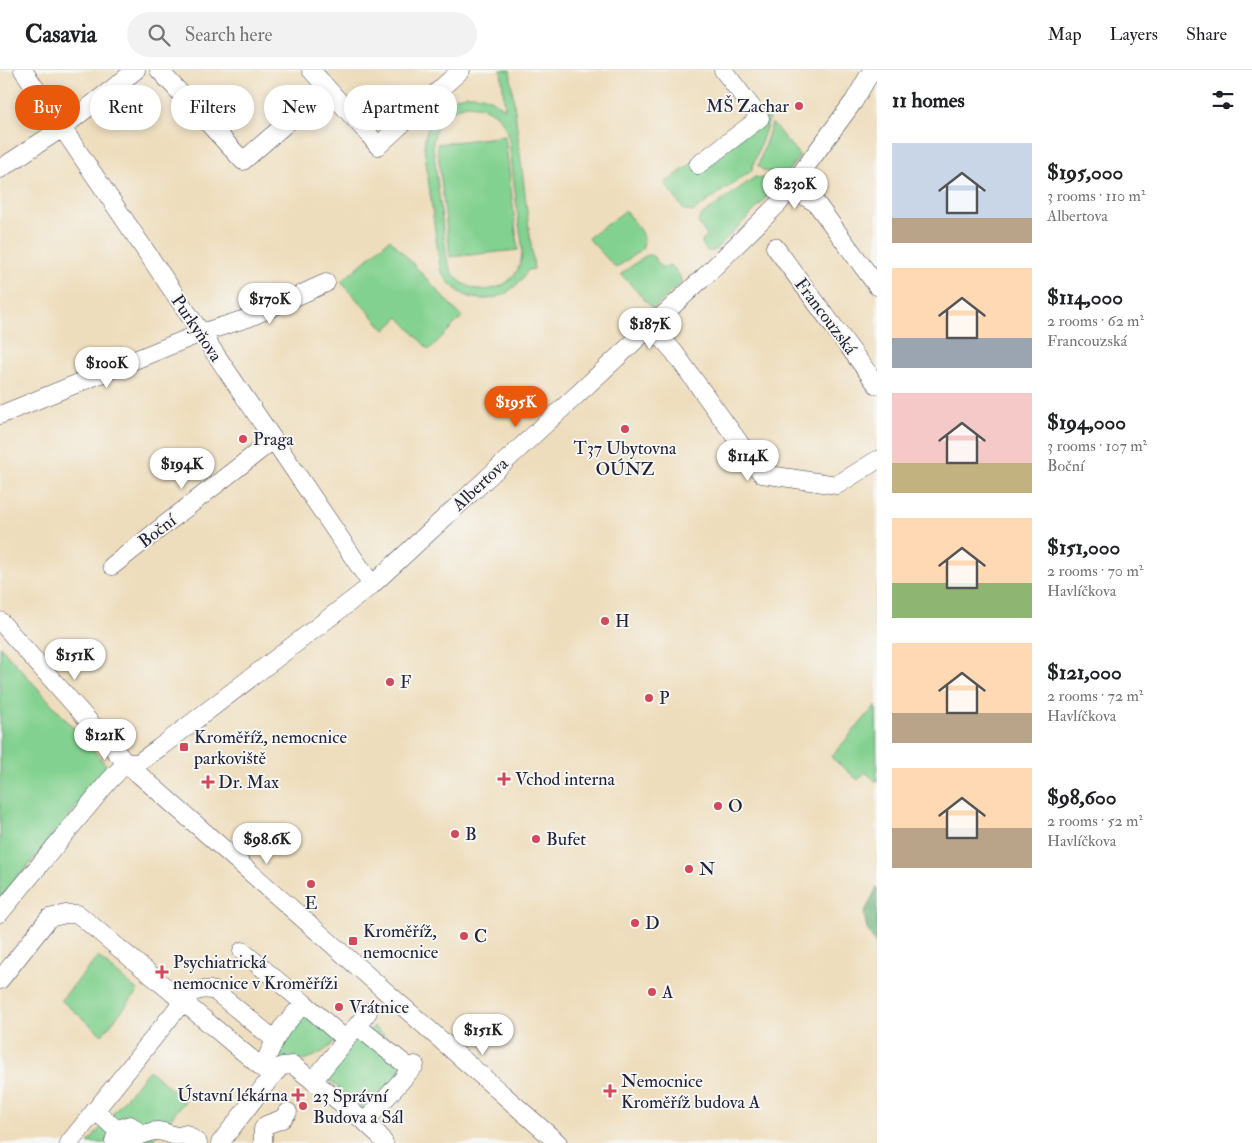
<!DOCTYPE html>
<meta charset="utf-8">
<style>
:root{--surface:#fff;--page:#f2f2f2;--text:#202124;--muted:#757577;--line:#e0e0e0;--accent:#ea580c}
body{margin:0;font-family:"IM FELL Double Pica",serif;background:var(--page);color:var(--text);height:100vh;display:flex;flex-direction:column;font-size:19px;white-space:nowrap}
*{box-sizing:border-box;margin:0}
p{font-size:16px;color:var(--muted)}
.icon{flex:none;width:28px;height:28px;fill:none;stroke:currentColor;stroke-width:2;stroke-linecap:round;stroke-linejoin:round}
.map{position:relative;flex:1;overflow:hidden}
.sheet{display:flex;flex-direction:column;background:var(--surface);width:375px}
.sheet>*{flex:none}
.top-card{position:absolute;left:15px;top:15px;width:475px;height:45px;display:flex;gap:10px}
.price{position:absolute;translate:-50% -42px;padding:0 11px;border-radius:18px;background:#fff;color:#222;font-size:16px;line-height:32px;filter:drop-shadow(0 1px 2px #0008)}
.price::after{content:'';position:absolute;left:50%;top:30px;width:15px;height:11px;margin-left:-8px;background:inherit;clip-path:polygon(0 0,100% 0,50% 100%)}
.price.on{background:var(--accent);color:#fff}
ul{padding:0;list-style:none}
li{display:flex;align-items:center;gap:15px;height:125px;padding:0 15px}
li span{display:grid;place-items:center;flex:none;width:140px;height:100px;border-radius:0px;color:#555}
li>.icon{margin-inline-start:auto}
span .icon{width:60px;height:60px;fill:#fffc;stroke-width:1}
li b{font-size:21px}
h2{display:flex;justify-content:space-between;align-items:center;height:60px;padding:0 15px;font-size:21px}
.chip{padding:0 18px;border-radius:22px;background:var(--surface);box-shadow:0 2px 8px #0003;font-size:18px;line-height:45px}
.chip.on{background:var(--accent);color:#fff}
header{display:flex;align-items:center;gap:30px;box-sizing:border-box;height:70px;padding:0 25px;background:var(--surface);border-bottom:1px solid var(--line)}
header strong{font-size:24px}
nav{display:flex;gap:28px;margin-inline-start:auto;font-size:18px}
.search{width:350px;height:45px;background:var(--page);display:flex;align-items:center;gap:12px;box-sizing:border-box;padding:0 18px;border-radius:28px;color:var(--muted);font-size:19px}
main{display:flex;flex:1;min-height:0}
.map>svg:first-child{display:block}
.green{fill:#83d190;stroke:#527a66;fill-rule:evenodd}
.forest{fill:#6ab37a;stroke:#466a5a}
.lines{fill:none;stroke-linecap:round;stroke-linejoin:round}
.minor-casing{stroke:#413e4e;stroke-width:19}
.minor{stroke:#fff;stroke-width:18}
.poi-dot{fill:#d1495b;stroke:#f6f6f2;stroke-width:2}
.labels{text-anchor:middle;stroke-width:4;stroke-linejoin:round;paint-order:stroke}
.poi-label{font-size:18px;fill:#22223b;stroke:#f6f6f2;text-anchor:start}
.street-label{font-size:18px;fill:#22223b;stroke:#f6f6f2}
</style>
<header>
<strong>Casavia</strong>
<div class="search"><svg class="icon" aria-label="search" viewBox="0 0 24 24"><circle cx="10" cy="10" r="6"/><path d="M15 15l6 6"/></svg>Search here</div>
<nav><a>Map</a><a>Layers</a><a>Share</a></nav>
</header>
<main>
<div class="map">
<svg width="877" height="1073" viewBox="0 0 877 1073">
<rect width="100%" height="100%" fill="#f6f6f2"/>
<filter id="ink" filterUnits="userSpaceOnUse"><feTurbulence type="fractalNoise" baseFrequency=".02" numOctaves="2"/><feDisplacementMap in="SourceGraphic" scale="10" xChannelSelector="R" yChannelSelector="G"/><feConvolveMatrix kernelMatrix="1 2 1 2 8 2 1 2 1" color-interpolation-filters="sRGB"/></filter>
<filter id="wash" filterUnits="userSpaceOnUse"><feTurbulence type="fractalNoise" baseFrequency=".0096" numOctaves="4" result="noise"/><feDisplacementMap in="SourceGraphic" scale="20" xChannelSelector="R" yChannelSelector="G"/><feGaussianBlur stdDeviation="1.12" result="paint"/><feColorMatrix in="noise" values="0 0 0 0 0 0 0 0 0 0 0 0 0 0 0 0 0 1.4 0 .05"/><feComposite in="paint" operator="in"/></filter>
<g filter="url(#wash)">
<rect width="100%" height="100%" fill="#eeddbc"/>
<!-- green -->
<path class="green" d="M501,0H510L534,199L528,200C506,238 461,240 440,199L424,77C426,44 450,17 485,27C493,29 499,35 505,39ZM467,35C492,37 502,44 509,69C512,95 515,122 518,148C520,162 524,177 521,190C515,220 476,230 456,207C449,200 448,192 446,183L433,75C434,53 447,40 467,35Z
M767,47L769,50L751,101L695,140L692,142L684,140L665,113L695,91Z
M772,53L800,86L785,105L764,101L758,96Z
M505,66L518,180L450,187L437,74Z
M755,107L779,111L760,135L714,181H707L702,173V171L707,166L698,152L701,146Z
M625,141C633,151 649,166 642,179L616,198L588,168Z
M390,169L462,247L429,280L399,247L385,260L341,212Z
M650,185L653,186L662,198L669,195C675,198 682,206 681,213L653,239L621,204L645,186Z
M0,576L109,698L0,830Z
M876,635L877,712L865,702L858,710L831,687Z
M98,887L138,921L102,965L61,930Z
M302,937L337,969C322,986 308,990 286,993L274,977Z
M374,957L406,984L405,986L409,991L368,1043L330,1011L327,1006L346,977Z
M149,1000L185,1031L150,1073H88Z"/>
<!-- forest -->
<path class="forest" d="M877,817V877L867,859L864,844Z"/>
</g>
<g filter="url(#ink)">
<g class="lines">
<!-- minor casing -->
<g class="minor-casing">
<path id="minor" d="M23,0L372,515
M159,0L243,91L327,18
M311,0L370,66L378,76L461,0
M698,95L760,48L723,0
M0,99L62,58L136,0
M790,118L816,133L877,216
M775,177L877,315
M651,256L674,282L762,404L837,415L877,390
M0,345L201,263L248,248L326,213
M112,496L273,370
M0,551L126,693L558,1073
M126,693H138L159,678L372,515L705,206L779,133L854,31L872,0
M0,843L108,712L126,693
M242,881L304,933L282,958L275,970
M0,910L49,848L66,844H78L272,1006
M304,933L346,970L313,1011
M357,956L411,999
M351,963L368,942
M95,1040L118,1061
M365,1052L415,995
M137,1067C144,1064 150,1061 158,1061C170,1062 172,1069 186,1064L198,1073
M69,1073L188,925C197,920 204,918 215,921L275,970L262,998
M115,1073L114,1071C117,1062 120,1057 130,1055L136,1060L137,1067L132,1073
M220,1073L272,1006L282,996L293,995L365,1052L379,1065L384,1073
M263,1073V1059L266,1055L282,1049L288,1042"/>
</g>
<!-- minor -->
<use href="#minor" class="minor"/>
</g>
</g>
<!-- markers -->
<g class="poi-dot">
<circle cx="799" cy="36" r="5"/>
<circle cx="625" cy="359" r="5"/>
<circle cx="243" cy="369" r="5"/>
<circle cx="605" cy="551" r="5"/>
<circle cx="390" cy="612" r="5"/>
<circle cx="649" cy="628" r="5"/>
<rect x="179" y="672" width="10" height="10" rx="2.5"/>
<path d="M501.5 701.5h5v5h5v5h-5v5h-5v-5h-5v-5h5z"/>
<path d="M205.5 704.5h5v5h5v5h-5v5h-5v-5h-5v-5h5z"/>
<circle cx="718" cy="736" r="5"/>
<circle cx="455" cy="764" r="5"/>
<circle cx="536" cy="769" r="5"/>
<circle cx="689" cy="799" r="5"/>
<circle cx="311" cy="814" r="5"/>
<circle cx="635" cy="853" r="5"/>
<circle cx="464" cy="866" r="5"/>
<rect x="348" y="866" width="10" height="10" rx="2.5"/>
<path d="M159.5 894.5h5v5h5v5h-5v5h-5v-5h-5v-5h5z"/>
<circle cx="652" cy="922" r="5"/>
<circle cx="339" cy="937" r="5"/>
<path d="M607.5 1013.5h5v5h5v5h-5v5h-5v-5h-5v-5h5z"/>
<path d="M295.5 1017.5h5v5h5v5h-5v5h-5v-5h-5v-5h5z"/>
<circle cx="303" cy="1036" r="5"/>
</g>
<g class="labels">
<!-- poi labels -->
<g class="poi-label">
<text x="789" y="42" text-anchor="end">MŠ Zachar</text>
<text x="253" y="375">Praga</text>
<text x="625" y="384" text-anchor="middle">T37 Ubytovna<tspan x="625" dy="21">OÚNZ</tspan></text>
<text x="615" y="557">H</text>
<text x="400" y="618">F</text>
<text x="659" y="634">P</text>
<text x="194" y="673">Kroměříž, nemocnice<tspan x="194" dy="21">parkoviště</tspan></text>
<text x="515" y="715">Vchod interna</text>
<text x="218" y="718">Dr. Max</text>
<text x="728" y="742">O</text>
<text x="465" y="770">B</text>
<text x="546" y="775">Bufet</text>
<text x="699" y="805">N</text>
<text x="311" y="839" text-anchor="middle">E</text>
<text x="645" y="859">D</text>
<text x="363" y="867">Kroměříž,<tspan x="363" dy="21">nemocnice</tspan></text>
<text x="474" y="872">C</text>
<text x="173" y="898">Psychiatrická<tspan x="173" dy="21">nemocnice v Kroměříži</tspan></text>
<text x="662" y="928">A</text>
<text x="349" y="943">Vrátnice</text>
<text x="621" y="1017">Nemocnice<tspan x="621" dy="21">Kroměříž budova A</tspan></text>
<text x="288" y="1031" text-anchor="end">Ústavní lékárna</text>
<text x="313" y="1032">23 Správní<tspan x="313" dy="21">Budova a Sál</tspan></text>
</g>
<!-- street labels -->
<g class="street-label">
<text transform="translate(826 246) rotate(53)" y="6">Francouzská</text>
<text transform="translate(197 258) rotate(56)" y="6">Purkyňova</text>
<text transform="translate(480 414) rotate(-43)" y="6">Albertova</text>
<text transform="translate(157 461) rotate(-38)" y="6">Boční</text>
</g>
</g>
</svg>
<b class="price" style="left:795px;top:140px">$230K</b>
<b class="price" style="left:270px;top:255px">$170K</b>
<b class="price" style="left:650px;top:280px">$187K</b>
<b class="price" style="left:107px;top:319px">$100K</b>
<b class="price on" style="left:516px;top:358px">$195K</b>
<b class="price" style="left:748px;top:412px">$114K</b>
<b class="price" style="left:182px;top:420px">$194K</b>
<b class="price" style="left:75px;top:611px">$151K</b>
<b class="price" style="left:105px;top:691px">$121K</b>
<b class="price" style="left:267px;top:795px">$98.6K</b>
<b class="price" style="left:483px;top:986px">$151K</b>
<div class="top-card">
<a class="chip on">Buy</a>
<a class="chip">Rent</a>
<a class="chip">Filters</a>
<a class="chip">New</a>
<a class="chip">Apartment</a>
</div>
</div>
<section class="sheet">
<h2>11 homes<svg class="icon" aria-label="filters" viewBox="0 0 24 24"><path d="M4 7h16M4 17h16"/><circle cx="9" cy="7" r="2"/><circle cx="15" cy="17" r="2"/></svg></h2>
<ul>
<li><span style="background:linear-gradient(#c9d6e8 75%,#b9a48a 0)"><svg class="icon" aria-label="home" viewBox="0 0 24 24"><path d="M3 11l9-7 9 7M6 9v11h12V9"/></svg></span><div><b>$195,000</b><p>3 rooms · 110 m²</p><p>Albertova</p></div></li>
<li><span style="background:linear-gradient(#ffd9b3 70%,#9aa5b1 0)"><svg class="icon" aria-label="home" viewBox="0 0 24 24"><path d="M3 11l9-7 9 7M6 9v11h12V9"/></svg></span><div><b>$114,000</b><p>2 rooms · 62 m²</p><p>Francouzská</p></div></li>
<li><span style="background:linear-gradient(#f6c9c9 70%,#c2b280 0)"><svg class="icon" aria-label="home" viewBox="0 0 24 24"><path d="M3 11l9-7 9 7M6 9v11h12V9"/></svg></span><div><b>$194,000</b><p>3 rooms · 107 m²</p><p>Boční</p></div></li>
<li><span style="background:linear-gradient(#ffd9b3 65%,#8fb573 0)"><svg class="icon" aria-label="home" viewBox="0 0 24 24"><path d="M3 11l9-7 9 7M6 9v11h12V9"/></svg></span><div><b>$151,000</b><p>2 rooms · 70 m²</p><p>Havlíčkova</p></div></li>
<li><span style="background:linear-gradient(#ffd9b3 70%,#b9a48a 0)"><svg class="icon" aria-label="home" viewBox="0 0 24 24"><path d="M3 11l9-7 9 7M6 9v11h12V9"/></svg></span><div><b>$121,000</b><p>2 rooms · 72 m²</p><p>Havlíčkova</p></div></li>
<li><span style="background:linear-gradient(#ffd9b3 60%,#b9a48a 0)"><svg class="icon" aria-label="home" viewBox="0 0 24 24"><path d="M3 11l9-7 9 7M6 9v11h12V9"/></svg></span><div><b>$98,600</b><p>2 rooms · 52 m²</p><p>Havlíčkova</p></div></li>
</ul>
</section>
</main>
